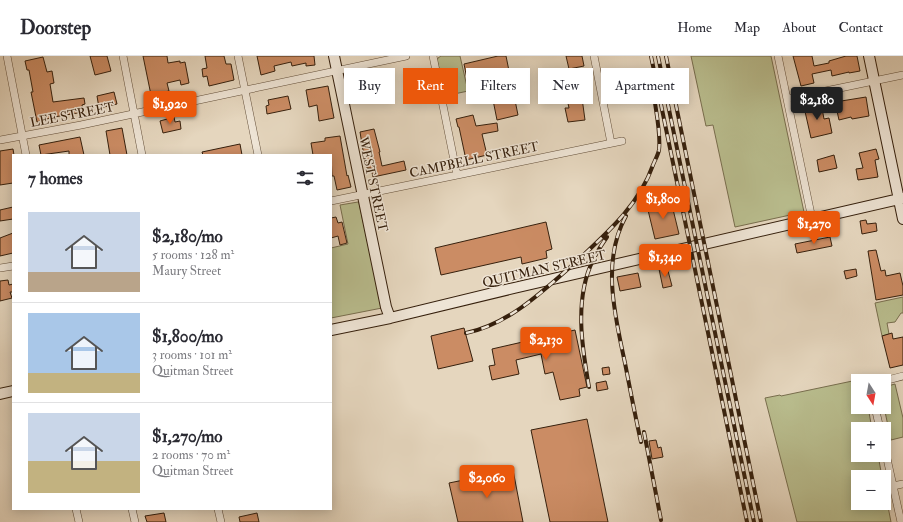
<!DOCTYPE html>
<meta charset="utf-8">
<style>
:root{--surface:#fff;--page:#f2f2f3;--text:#2b2b33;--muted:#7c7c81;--line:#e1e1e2;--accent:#ea580c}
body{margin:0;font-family:"IM FELL Double Pica",serif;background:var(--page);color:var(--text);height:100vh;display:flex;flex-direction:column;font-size:15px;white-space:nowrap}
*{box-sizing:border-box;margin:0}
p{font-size:13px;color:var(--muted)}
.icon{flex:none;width:22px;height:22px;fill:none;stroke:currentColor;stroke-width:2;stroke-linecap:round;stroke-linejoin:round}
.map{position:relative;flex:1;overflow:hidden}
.drawer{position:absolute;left:12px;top:98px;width:320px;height:356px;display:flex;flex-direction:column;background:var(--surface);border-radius:0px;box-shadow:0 2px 10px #0003}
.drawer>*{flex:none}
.top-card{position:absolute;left:344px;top:12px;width:380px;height:36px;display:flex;gap:8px}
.needle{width:26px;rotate:169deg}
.fabs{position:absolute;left:851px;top:318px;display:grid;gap:8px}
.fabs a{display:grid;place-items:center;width:40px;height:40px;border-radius:0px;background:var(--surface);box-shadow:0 2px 10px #0003;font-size:20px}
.price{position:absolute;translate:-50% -34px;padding:0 9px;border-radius:4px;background:var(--accent);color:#fff;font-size:13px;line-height:26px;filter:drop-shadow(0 1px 2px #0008)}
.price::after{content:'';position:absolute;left:50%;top:24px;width:12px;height:9px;margin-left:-6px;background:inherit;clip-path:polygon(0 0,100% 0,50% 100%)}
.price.current{background:#222;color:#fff}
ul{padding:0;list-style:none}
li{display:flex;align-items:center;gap:12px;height:100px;padding:0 16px}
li+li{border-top:1px solid var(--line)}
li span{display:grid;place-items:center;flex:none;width:112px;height:80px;border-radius:0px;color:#555}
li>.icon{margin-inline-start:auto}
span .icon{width:48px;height:48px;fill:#fffc;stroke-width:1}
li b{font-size:17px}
h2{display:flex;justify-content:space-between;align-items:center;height:48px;padding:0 16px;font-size:17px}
.pill{padding:0 14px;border-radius:0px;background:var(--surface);box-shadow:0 2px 10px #0003;font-size:14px;line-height:36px}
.pill.current{background:var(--accent);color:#fff}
header{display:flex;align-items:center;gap:24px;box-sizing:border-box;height:56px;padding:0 20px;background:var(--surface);border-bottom:1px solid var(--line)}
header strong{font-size:19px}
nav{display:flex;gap:22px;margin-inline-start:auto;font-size:14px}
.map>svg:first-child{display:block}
.green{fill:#b9bd8e;stroke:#786e4e}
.building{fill:#cb8c64;stroke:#36200d}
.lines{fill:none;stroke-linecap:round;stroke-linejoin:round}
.street-casing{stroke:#624e39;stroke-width:8}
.secondary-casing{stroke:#36200d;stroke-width:12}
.street{stroke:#eee4d5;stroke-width:7}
.secondary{stroke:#eee4d5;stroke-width:10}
.rail-casing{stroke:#36200d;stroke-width:4}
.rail{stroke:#eee4d5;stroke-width:2.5;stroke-dasharray:8;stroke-linecap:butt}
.labels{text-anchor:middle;stroke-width:3;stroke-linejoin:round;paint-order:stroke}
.street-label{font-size:13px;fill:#36200d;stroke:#eee4d5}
</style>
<header>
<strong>Doorstep</strong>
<nav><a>Home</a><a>Map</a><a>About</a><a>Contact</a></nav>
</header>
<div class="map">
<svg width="903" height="466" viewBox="0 0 903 466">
<rect width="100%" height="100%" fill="#e5d6be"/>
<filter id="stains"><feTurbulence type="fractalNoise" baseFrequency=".005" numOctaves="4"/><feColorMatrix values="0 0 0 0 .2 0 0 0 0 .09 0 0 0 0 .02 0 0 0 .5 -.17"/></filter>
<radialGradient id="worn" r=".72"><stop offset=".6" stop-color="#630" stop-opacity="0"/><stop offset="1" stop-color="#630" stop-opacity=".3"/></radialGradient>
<!-- green -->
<path class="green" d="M441,0H460L468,35L445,40L437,4L438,2Z
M691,0H771L804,156L735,171L713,69L706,70Z
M358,146L359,147L382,252L331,262V192L348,188L340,149Z
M903,241V257H901L895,266L887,267L889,278L882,280L875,247Z
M881,319L871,325H858V351H868L872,373H858V399H878L882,421H858V447H884V430L891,466H797L765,342L780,339L781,340Z
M895,328L903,362V381L891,384L884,351V331Z"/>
<!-- building -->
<path class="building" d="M90,0H107L111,15L95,19Z
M143,0H167L168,7L180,5V7L185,6L189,27L181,29L180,24L167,27L169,35L151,39Z
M205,0H224L226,8H231L234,24L209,30L207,20L203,21L202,13L207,12Z
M257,0H314L315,9L306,10V7L292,10L291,6L274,10L275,15L261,19Z
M498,0H506L518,59L497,64L489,24L468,28L464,8Z
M566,0H582L584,10L569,13Z
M793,0H812L814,10L829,7V5L846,0H857L860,15L849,17V16L832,20L831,14L812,18L814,27L801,30Z
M43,1L47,16L52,15L54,27L50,28L53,46L84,42L85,48L82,49L83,56L54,61L37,66L31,36H33L29,14H27L25,5Z
M431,20L435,41L423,43L419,22Z
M388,25L390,37L380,39L378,28Z
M328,30L334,62L319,65L317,49L309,51L306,34Z
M583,30L585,41L582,42L585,64L568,66L565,52H569L565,34Z
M114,36L117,48L99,52L97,40Z
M288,40L291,53L267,58L266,50L269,49L268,44Z
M866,41L869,60L852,63L851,61L839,64L835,46Z
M821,47L824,63L829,62L832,77L811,82L804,51Z
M473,59L476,70L497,67L498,75L482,78L487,99L466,104L459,71H458L456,63Z
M174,61L175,66L180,65L181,73L163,77L160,65Z
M122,72L127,99H110L106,75Z
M374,73L380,96H379L382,110L404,105L406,114L373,121L371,112H367L365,99L364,100L360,76Z
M340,80L347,120L348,119L351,131L337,134L334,120H332L331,99H313L311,87L325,85V82Z
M80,81L84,99H69V95L41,99L39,89Z
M240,88L242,99H203L202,96Z
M13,93L14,99L13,127L0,129V95Z
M876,93L879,103L875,104L878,121L858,124L856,113L863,112L859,97Z
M834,99L837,112L819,116L817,104Z
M671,145L679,178L655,183L647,150Z
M13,151V163L0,165V154Z
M336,161L338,167L342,166L347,187L340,189L338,180L331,182V162Z
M866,164L867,168L876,167L877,175L862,178L860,165Z
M546,166L552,193L546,195L547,202L522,208L521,201L441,219L435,192Z
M13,177V197L0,200V182Z
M830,181L832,190L797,197L795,188Z
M876,194L881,215L885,214L886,220L900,217L903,230V239L876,244L868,195Z
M667,211L672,230L663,232L659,213Z
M856,213L857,220L846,223L844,215Z
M638,217L641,231L620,235L617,221Z
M8,224L9,229L13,228V236H10L12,242L0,245V225Z
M464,272L473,305L438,313L431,280Z
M575,274L587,331L579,333L580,340L560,344L553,316L545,318L541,298L516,304L519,318L492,324L489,310L495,309L492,293Z
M892,277L893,283L903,281V309L890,312L882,280Z
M609,311L610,318L603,319L602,312Z
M606,325L608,333L597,335L596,327Z
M587,363L608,466H550L531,374Z
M656,384L658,392L661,391L663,401L652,403L649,385Z
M513,414L523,466H458L449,427Z
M164,457L166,466H147L145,460Z
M257,457L259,466H240L239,461Z"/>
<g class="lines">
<!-- street casing -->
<g class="street-casing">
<path id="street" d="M7,0L26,99
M123,0L142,99
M238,0L258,99
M433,0L457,119
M594,0L611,87
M778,0L812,163
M787,43L903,19
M0,84L81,69L406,0
M331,145L622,85
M0,212L13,210
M884,325L903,320
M875,351L880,373
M884,389L901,466
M893,430L903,428
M76,453L79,466
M132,453L135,466
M218,453L221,466"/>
</g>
<!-- secondary casing -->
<g class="secondary-casing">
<path id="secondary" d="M334,0L386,251L390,262
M869,0L903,163
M331,274L390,262L514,232L903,142
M0,338L13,335"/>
</g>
<!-- street -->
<use href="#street" class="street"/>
<!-- secondary -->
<use href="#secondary" class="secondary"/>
<!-- rail casing -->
<g class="rail-casing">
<path id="rail" d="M651,0L747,466
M658,0L754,466
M666,0L761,466
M626,160C601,205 615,260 625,307C630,333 635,359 641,386
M466,277C510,268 545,233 577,205C608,176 639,149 653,109C655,104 658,99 659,94C661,78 656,56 654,40
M589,331C582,291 574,243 593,204C597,196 602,188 607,181
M644,376L661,464"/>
</g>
<!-- rail -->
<use href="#rail" class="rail"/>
</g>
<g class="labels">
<!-- street labels -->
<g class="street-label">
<text transform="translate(72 58) rotate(-11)" y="5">LEE STREET</text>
<text transform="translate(474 103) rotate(-12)" y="5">CAMPBELL STREET</text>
<text transform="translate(374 128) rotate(78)" y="5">WEST STREET</text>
<text transform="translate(544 212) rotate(-13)" y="5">QUITMAN STREET</text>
</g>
</g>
<rect width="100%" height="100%" filter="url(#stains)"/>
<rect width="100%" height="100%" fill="url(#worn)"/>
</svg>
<div class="fabs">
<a><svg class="needle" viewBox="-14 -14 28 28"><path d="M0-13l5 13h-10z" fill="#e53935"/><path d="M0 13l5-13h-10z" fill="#7c7c81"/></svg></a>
<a>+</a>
<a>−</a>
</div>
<b class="price current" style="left:817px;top:65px">$2,180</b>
<b class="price" style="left:170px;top:69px">$1,920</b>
<b class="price" style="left:663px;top:164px">$1,800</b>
<b class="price" style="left:814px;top:189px">$1,270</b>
<b class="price" style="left:665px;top:222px">$1,340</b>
<b class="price" style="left:546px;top:305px">$2,130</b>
<b class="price" style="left:487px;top:443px">$2,060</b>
<div class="top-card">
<a class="pill">Buy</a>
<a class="pill current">Rent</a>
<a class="pill">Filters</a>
<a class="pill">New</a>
<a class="pill">Apartment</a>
</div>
<section class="drawer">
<h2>7 homes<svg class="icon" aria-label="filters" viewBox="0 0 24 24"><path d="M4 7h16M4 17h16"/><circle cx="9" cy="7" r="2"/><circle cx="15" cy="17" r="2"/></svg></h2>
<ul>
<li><span style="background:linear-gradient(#c9d6e8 75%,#b9a48a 0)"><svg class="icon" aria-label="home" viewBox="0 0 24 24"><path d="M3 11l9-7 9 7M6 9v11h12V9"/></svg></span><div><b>$2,180/mo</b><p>5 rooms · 128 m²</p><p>Maury Street</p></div></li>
<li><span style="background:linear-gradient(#a9c7e8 75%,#c2b280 0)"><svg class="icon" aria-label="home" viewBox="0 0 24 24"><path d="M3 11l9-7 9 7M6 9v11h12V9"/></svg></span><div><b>$1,800/mo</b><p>3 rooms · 101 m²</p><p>Quitman Street</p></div></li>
<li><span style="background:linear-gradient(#c9d6e8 60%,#c2b280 0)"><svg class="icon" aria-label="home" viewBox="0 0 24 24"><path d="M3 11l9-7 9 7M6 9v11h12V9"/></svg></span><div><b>$1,270/mo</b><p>2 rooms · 70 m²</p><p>Quitman Street</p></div></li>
</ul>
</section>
</div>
